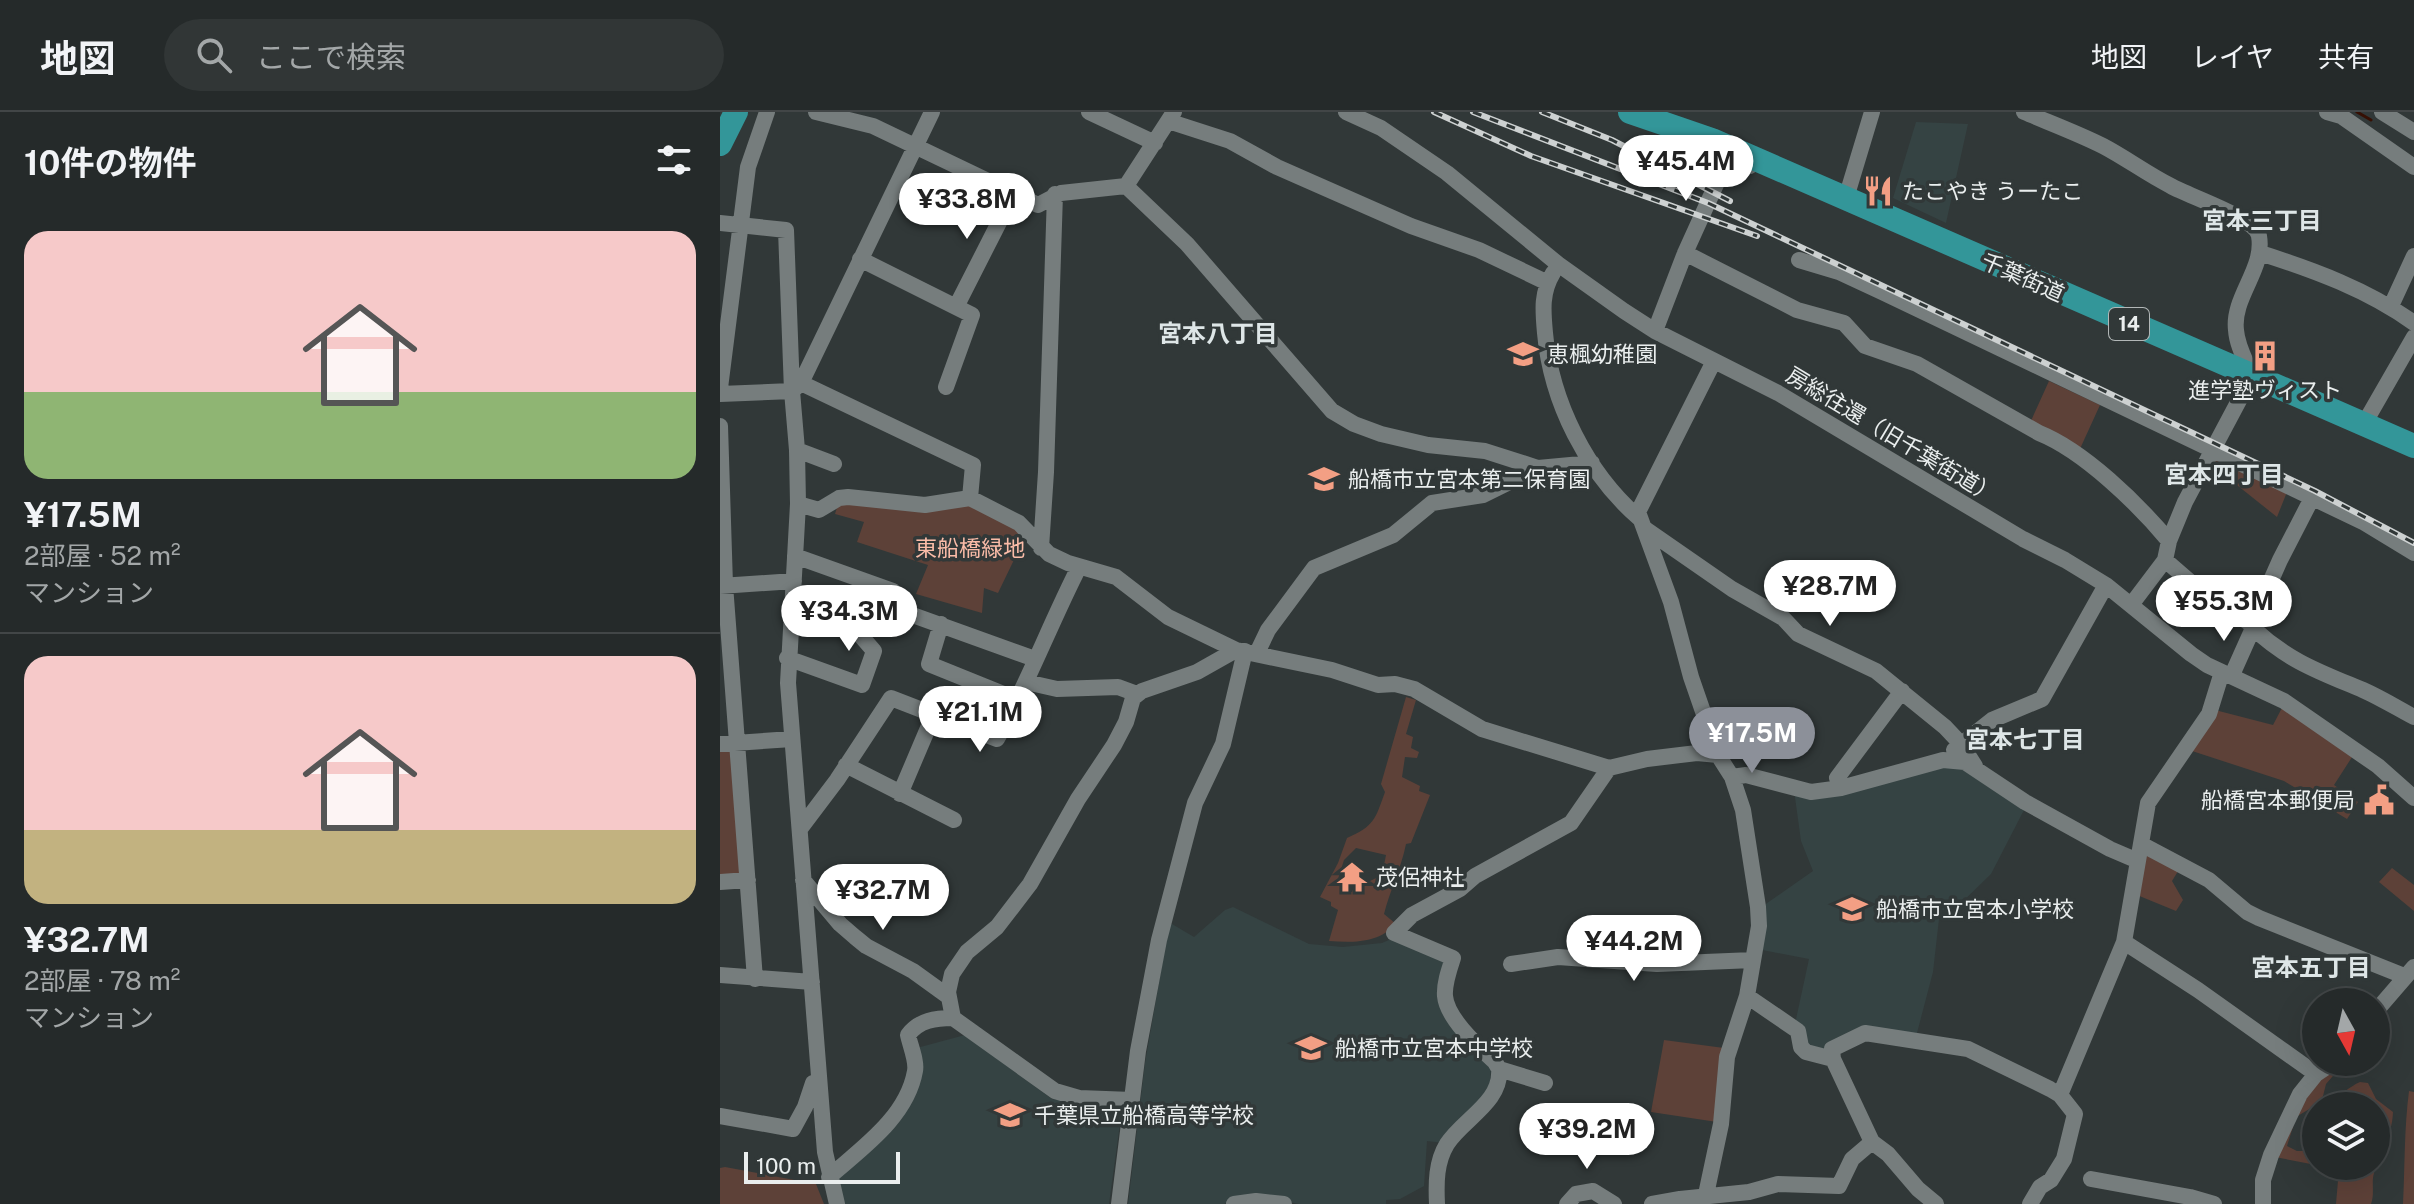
<!DOCTYPE html>
<html lang="ja">
<meta charset="utf-8">
<style>
:root{--surface:#252a2a;--page:#313636;--text:#f1f3f6;--muted:#a3a7a8;--line:#424647;--accent:#8c9099}
body{margin:0;font-family:"Public Sans","Noto Sans JP",sans-serif;background:var(--page);color:var(--text);height:100vh;display:flex;flex-direction:column;font-size:30px;white-space:nowrap}
*{box-sizing:border-box;margin:0}
p{font-size:26px;color:var(--muted)}
.icon{flex:none;width:44px;height:44px;fill:none;stroke:currentColor;stroke-width:2;stroke-linecap:round;stroke-linejoin:round}
.map{position:relative;flex:1;overflow:hidden}
.sheet{display:flex;flex-direction:column;background:var(--surface);width:720px}
.sheet>*{flex:none}
.needle{width:52px;rotate:172deg}
.tools{position:absolute;left:1582px;top:876px;display:grid;gap:16px}
.tools a{display:grid;place-items:center;width:88px;height:88px;border-radius:50%;background:var(--surface);box-shadow:0 8px 32px #0002,0 0 0 2px var(--line);font-size:40px}
.scale{position:absolute;left:24px;bottom:20px;width:156px;box-sizing:border-box;padding-left:8px;border:4px solid #eaeeee;border-top:0;font-size:22px;line-height:28px;white-space:nowrap;color:#eaeeee;-webkit-text-stroke:6px #313838;paint-order:stroke}
.price{position:absolute;translate:-50% -68px;padding:0 18px;border-radius:28px;background:#fff;color:#222;font-size:26px;line-height:52px;filter:drop-shadow(0 2px 4px #0008)}
.price::after{content:'';position:absolute;left:50%;top:48px;width:24px;height:18px;margin-left:-12px;background:inherit;clip-path:polygon(0 0,100% 0,50% 100%)}
.price.current{background:var(--accent);color:#fff}
ul{padding:0;list-style:none}
li{display:grid;align-content:center;gap:16px;height:424px;padding:0 24px}
li+li{border-top:2px solid var(--line)}
li span{display:grid;place-items:center;height:248px;border-radius:24px;color:#555}
li>.icon{margin-inline-start:auto}
span .icon{width:144px;height:144px;fill:#fffc;stroke-width:1}
li b{font-size:34px}
h2{display:flex;justify-content:space-between;align-items:center;height:96px;padding:0 24px;font-size:34px}
header{display:flex;align-items:center;gap:48px;box-sizing:border-box;height:112px;padding:0 40px;background:var(--surface);border-bottom:2px solid var(--line)}
header strong{font-size:38px}
nav{display:flex;gap:44px;margin-inline-start:auto;font-size:28px}
.search{width:560px;height:72px;background:var(--page);display:flex;align-items:center;gap:20px;box-sizing:border-box;padding:0 28px;border-radius:44px;color:var(--muted);font-size:30px}
main{display:flex;flex:1;min-height:0}
.map>svg:first-child{display:block}
.built{fill:#354343}
.green{fill:#5d4138;fill-rule:evenodd}
.lines{fill:none;stroke-linecap:round;stroke-linejoin:round}
.stream{stroke:#361004;stroke-width:3}
.minor{stroke:#767d7d;stroke-width:16}
.highway{stroke:#339699;stroke-width:24}
.rail-casing{stroke:#cdd1d1;stroke-width:6}
.rail{stroke:#313838;stroke-width:3;stroke-dasharray:9;stroke-linecap:butt}
.labels{text-anchor:middle;stroke-width:7;stroke-linejoin:round;paint-order:stroke}
.shield{fill:#313838;stroke:#b2b7b7;stroke-width:2}
.shield-label{font-size:20px;font-weight:bold;fill:#eaeeee}
.poi-label{font-size:22px;fill:#eaeeee;stroke:#313838;text-anchor:start}
.street-label{font-size:22px;fill:#eaeeee;stroke:#313838}
.park-label{font-size:22px;fill:#fabca8;stroke:#313838}
.neighbourhood-label{font-size:24px;font-weight:bold;fill:#dee6e7;stroke:#313838}
</style>
<header>
<strong>地図</strong>
<div class="search"><svg class="icon" aria-label="search" viewBox="0 0 24 24"><circle cx="10" cy="10" r="6"/><path d="M15 15l6 6"/></svg>ここで検索</div>
<nav><a>地図</a><a>レイヤ</a><a>共有</a></nav>
</header>
<main>
<section class="sheet">
<h2>10件の物件<svg class="icon" aria-label="filters" viewBox="0 0 24 24"><path d="M4 7h16M4 17h16"/><circle cx="9" cy="7" r="2"/><circle cx="15" cy="17" r="2"/></svg></h2>
<ul>
<li><span style="background:linear-gradient(#f6c9c9 65%,#8fb573 0)"><svg class="icon" aria-label="home" viewBox="0 0 24 24"><path d="M3 11l9-7 9 7M6 9v11h12V9"/></svg></span><div><b>¥17.5M</b><p>2部屋 · 52 m²</p><p>マンション</p></div></li>
<li><span style="background:linear-gradient(#f6c9c9 70%,#c2b280 0)"><svg class="icon" aria-label="home" viewBox="0 0 24 24"><path d="M3 11l9-7 9 7M6 9v11h12V9"/></svg></span><div><b>¥32.7M</b><p>2部屋 · 78 m²</p><p>マンション</p></div></li>
</ul>
</section>
<div class="map">
<svg width="1694" height="1092" viewBox="0 0 1694 1092">
<rect width="100%" height="100%" fill="#313838"/>
<!-- built -->
<path class="built" d="M1196,10L1248,12L1226,111L1173,86Z
M1222,652L1243,654L1304,698L1271,762L1235,797L1220,798L1213,860L1197,921L1144,918L1106,943L1088,935L1075,912L1089,847L1042,838L1043,794L1093,759L1081,729L1074,678Z
M513,795L589,832L623,835L662,831L676,825L724,846L721,881L771,952L770,977L724,1031L707,1029L704,1074L680,1087L666,1088V1092H579L552,1087L514,1089L504,1092H408L425,951L449,813L452,812L474,825L505,798Z
M245,923L332,987L361,991L403,990L389,1092H123L117,1064L173,1011L193,937Z"/>
<!-- green -->
<path class="green" d="M1329,269L1380,293L1359,339L1310,311Z
M1495,347L1567,380L1557,405L1493,354Z
M119,389H249L307,421L278,481L264,476L262,501L196,482L208,453L137,430L144,410L115,402Z
M686,585L696,588L686,622L693,625L691,636L699,640L697,646L685,645L682,665L700,674L699,679L710,683L691,731L686,732C681,757 670,778 664,802L676,812C659,831 633,831 609,829L618,798L611,794V790L600,785L618,751L627,726C654,714 655,708 665,680L661,672ZM636,736L666,743L662,763L650,769H641L639,773L635,772L632,780L623,777L625,770L618,767L624,748Z
M1564,592L1634,642L1614,673L1638,690L1627,707L1564,669L1469,638L1495,598L1553,613Z
M0,636L13,639L23,760L0,766Z
M1423,737L1460,756L1452,769L1463,788L1456,799L1417,783Z
M1672,756L1694,773V799L1659,770Z
M944,928L1004,936L997,1010L931,1000Z
M1618,950H1625L1606,972L1603,984L1596,993L1576,1005L1567,1034L1577,1039H1596V1053L1555,1045L1582,984Z
M1640,970L1648,971L1656,987L1673,1000C1672,1025 1660,1039 1654,1061C1651,1071 1655,1081 1651,1092H1616L1619,1057L1635,1055L1649,1058L1652,1054H1656L1659,1043L1656,1039V994H1609L1608,991C1619,985 1630,974 1640,970Z
M1689,979L1694,980V1092H1683C1685,1054 1684,1018 1689,979Z
M5,1055L96,1072L104,1092H0V1056Z"/>
<g class="lines">
<!-- stream -->
<path class="stream" d="M1637,0L1651,8"/>
<!-- minor -->
<path class="minor" d="M96,0L153,14L318,93L341,81L406,74L454,0
M369,0L435,31
M626,0L661,16L727,61L838,152L904,199L935,219L1058,281L1303,427L1345,448L1386,473L1471,542L1487,553L1564,589L1658,654L1694,686
M1304,0C1330,11 1357,21 1383,34C1406,46 1427,62 1451,74C1468,84 1536,106 1539,124C1545,157 1512,185 1516,218C1517,234 1526,249 1532,264L1465,390L1449,429L1445,448L1411,493
M1607,0L1621,4L1694,55
M1662,0L1694,20
M448,9L510,29L557,55L691,114L759,138L828,171
M406,74L467,132L612,299L634,312L661,322L708,333L765,339L818,356
M1126,86L1152,0
M0,111L66,118L72,279L77,338L78,392L68,571L105,1040L117,1092
M965,141L1077,198L1124,211L1145,234L1197,252L1319,321C1364,339 1418,392 1449,429
M1540,141C1594,158 1648,178 1694,211
M140,147L252,203L226,275
M1079,148L1119,160L1162,180L1643,410L1694,441
M833,161C821,181 823,199 825,221C831,290 867,361 919,406
M1671,194L1694,144
M236,195L294,81
M935,219L965,141L1004,55L1007,49L1017,48L1030,54
M81,271L253,353L250,386
M0,276L28,55L47,0
M0,282L72,279L81,271L212,0
M1644,312L1694,225
M0,314L5,473L35,867
M77,338L114,352
M1592,386L1560,448L1533,509V516C1568,549 1600,560 1643,578C1661,586 1677,596 1694,605
M78,392L99,398L119,386L128,385L205,393L250,386L299,411L329,442L348,451L396,465L448,505L516,538L612,558L658,573L675,572L694,577L762,617L889,656L927,647L977,641L998,643
M924,416L1012,477L1063,506L1078,522L1156,559L1225,615L1241,632L1255,654
M321,436L326,360L335,82
M75,444L173,479L187,501L315,547
M1445,448L1475,474L1532,513
M0,474L74,469
M221,512L209,552L298,588
M537,541L548,518L594,456L673,423L712,391L763,383L818,356L872,351
M67,546L142,573L154,539L135,517L72,496
M1512,563L1533,516
M306,570L337,577L398,575L417,582
M0,632L72,627
M1234,638L1272,608L1322,587L1386,473
M126,653L234,708
M1012,665L1026,663L1091,680L1121,676L1223,648L1245,650L1305,690L1390,737L1418,749
M1121,676L1117,666L1182,579
M180,682L214,602
M80,717L117,668L171,586L277,627C308,571 330,512 359,455
M1421,732L1489,768L1527,800L1539,806L1684,864
M83,768L120,812L135,825L146,834L193,859L229,885
M0,770L28,768
M1404,830L1478,878L1596,962
M791,852L838,845L937,852L1033,848
M0,863L92,870
M1027,884L1078,919L1081,935L1086,940L1113,947L1152,1030L1168,1042L1198,1077L1216,1092
M1656,899L1694,855
M1113,947L1112,937L1145,921L1248,937L1330,977L1340,983L1355,1002L1344,1047L1331,1068L1320,1075L1310,1092
M825,971L779,957L775,950C759,935 727,907 725,884C724,872 729,858 733,846L674,821L692,803L740,777L755,764L851,711L889,656
M1340,983L1404,830L1428,691L1489,602L1502,560
M412,988L359,986L335,979L233,906L228,880L232,862L247,840L277,815L310,772L358,687L394,633L406,610L413,586L422,579L477,560L516,538
M0,1004L73,1017L85,995L93,971L98,972
M109,1065C142,1036 187,1005 195,959C197,949 190,933 188,923C199,908 216,906 233,906
M1371,1067L1470,1085L1494,1092
M399,1092L418,939L439,828L475,691L503,632L525,539
M514,1092L536,1089L564,1092
M717,1092C716,1071 716,1050 727,1032C743,1007 782,990 779,957
M847,1092L856,1082L873,1079L894,1092
M932,1092L960,1087L1029,1080L1058,1072L1119,1074L1132,1047L1152,1030
M984,1092L1001,1012L1007,945L1027,884L1039,814L1038,795L1023,698L1012,665L998,643L971,565L951,490L918,400L994,249
M1543,1092V1068L1551,1043L1580,982L1596,962L1614,950"/>
<!-- highway -->
<path class="highway" d="M910,0L992,28L1694,334
M0,32L16,0"/>
<!-- rail casing -->
<g class="rail-casing">
<path id="rail" d="M714,0L811,44L1037,124
M753,0L988,91L1595,379L1694,431
M822,0L892,28L1010,89"/>
</g>
<!-- rail -->
<use href="#rail" class="rail"/>
</g>
<!-- icons -->
<defs>
<g id="restaurant-bare" transform="scale(2.4)"><path d="M-5-6h1v4h1v-4h1v4h1v-4h1v5L-1.5 .5V6h-2V.5L-5-1ZM5-6V6H3V1.5H1.5Q1.5-4 5-6Z" fill="#f39f84" stroke="#313838" stroke-width="2.5" paint-order="stroke"/></g>
<g id="school-bare" transform="scale(2.4)"><path d="M0-5L7-2L0 1L-7-2ZM-4 1L0 2.5L4 1V4Q0 6-4 4Z" fill="#f39f84" stroke="#313838" stroke-width="2.5" paint-order="stroke"/></g>
<g id="building-bare" transform="scale(2.4)"><path d="M-4-6H4V6H1V3H-1V6H-4ZM-2.5-4.3h1.7v1.8h-1.7ZM.8-4.3h1.7v1.8H.8ZM-2.5-1h1.7V.8h-1.7ZM.8-1h1.7V.8H.8Z" fill="#f39f84" stroke="#313838" stroke-width="2.5" paint-order="stroke"/></g>
<g id="civic-bare" transform="scale(2.4)"><path d="M-.6-6.5H3V-4.5H.6V-3L4-1V1h2V6H-6V1h2V-1L-.6-3ZM-1.2 2.5V6h2.4V2.5Z" fill="#f39f84" stroke="#313838" stroke-width="2.5" paint-order="stroke"/></g>
<g id="temple-bare" transform="scale(2.4)"><path d="M0-6L5-2H3V0L6.5 2.5H4V6H1.5V3h-3V6H-4V2.5H-6.5L-3 0V-2H-5Z" fill="#f39f84" stroke="#313838" stroke-width="2.5" paint-order="stroke"/></g>
</defs>
<g fill-rule="evenodd">
<use href="#restaurant-bare" x="1158" y="79"/>
<use href="#school-bare" x="803" y="242"/>
<use href="#building-bare" x="1545" y="244"/>
<use href="#school-bare" x="604" y="367"/>
<use href="#civic-bare" x="1659" y="688"/>
<use href="#temple-bare" x="632" y="765"/>
<use href="#school-bare" x="1132" y="797"/>
<use href="#school-bare" x="591" y="936"/>
<use href="#school-bare" x="290" y="1003"/>
</g>
<g class="labels">
<!-- shield labels -->
<rect class="shield" x="1389" y="196" width="40" height="32" rx="6"/>
<g class="shield-label">
<text x="1409" y="219">14</text>
</g>
<!-- poi labels -->
<g class="poi-label">
<text x="1182" y="87">たこやき うーたこ</text>
<text x="827" y="250">恵楓幼稚園</text>
<text x="1545" y="286" text-anchor="middle">進学塾ヴィスト</text>
<text x="628" y="375">船橋市立宮本第二保育園</text>
<text x="1635" y="696" text-anchor="end">船橋宮本郵便局</text>
<text x="656" y="773">茂侶神社</text>
<text x="1156" y="805">船橋市立宮本小学校</text>
<text x="615" y="944">船橋市立宮本中学校</text>
<text x="314" y="1011">千葉県立船橋高等学校</text>
</g>
<!-- street labels -->
<g class="street-label">
<text transform="translate(1303 165) rotate(24)" y="8">千葉街道</text>
<text transform="translate(1172 323) rotate(31)" y="8">房総往還（旧千葉街道）</text>
</g>
<!-- park labels -->
<g class="park-label">
<text x="250" y="444">東船橋緑地</text>
</g>
<!-- neighbourhood labels -->
<g class="neighbourhood-label">
<text x="1542" y="117">宮本三丁目</text>
<text x="498" y="230">宮本八丁目</text>
<text x="1504" y="371">宮本四丁目</text>
<text x="1305" y="636">宮本七丁目</text>
<text x="1591" y="864">宮本五丁目</text>
</g>
</g>
</svg>
<div class="tools">
<a><svg class="needle" viewBox="-14 -14 28 28"><path d="M0-13l5 13h-10z" fill="#e53935"/><path d="M0 13l5-13h-10z" fill="#a3a7a8"/></svg></a>
<a><svg class="icon" aria-label="layers" viewBox="0 0 24 24"><path d="M12 4l9 5-9 5-9-5zM3 14l9 5 9-5"/></svg></a>
</div>
<div class="scale">100 m</div>
<b class="price" style="left:966px;top:91px">¥45.4M</b>
<b class="price" style="left:247px;top:129px">¥33.8M</b>
<b class="price" style="left:1110px;top:516px">¥28.7M</b>
<b class="price" style="left:1504px;top:531px">¥55.3M</b>
<b class="price" style="left:129px;top:541px">¥34.3M</b>
<b class="price" style="left:260px;top:642px">¥21.1M</b>
<b class="price current" style="left:1032px;top:663px">¥17.5M</b>
<b class="price" style="left:163px;top:820px">¥32.7M</b>
<b class="price" style="left:914px;top:871px">¥44.2M</b>
<b class="price" style="left:867px;top:1059px">¥39.2M</b>
</div>
</main>
